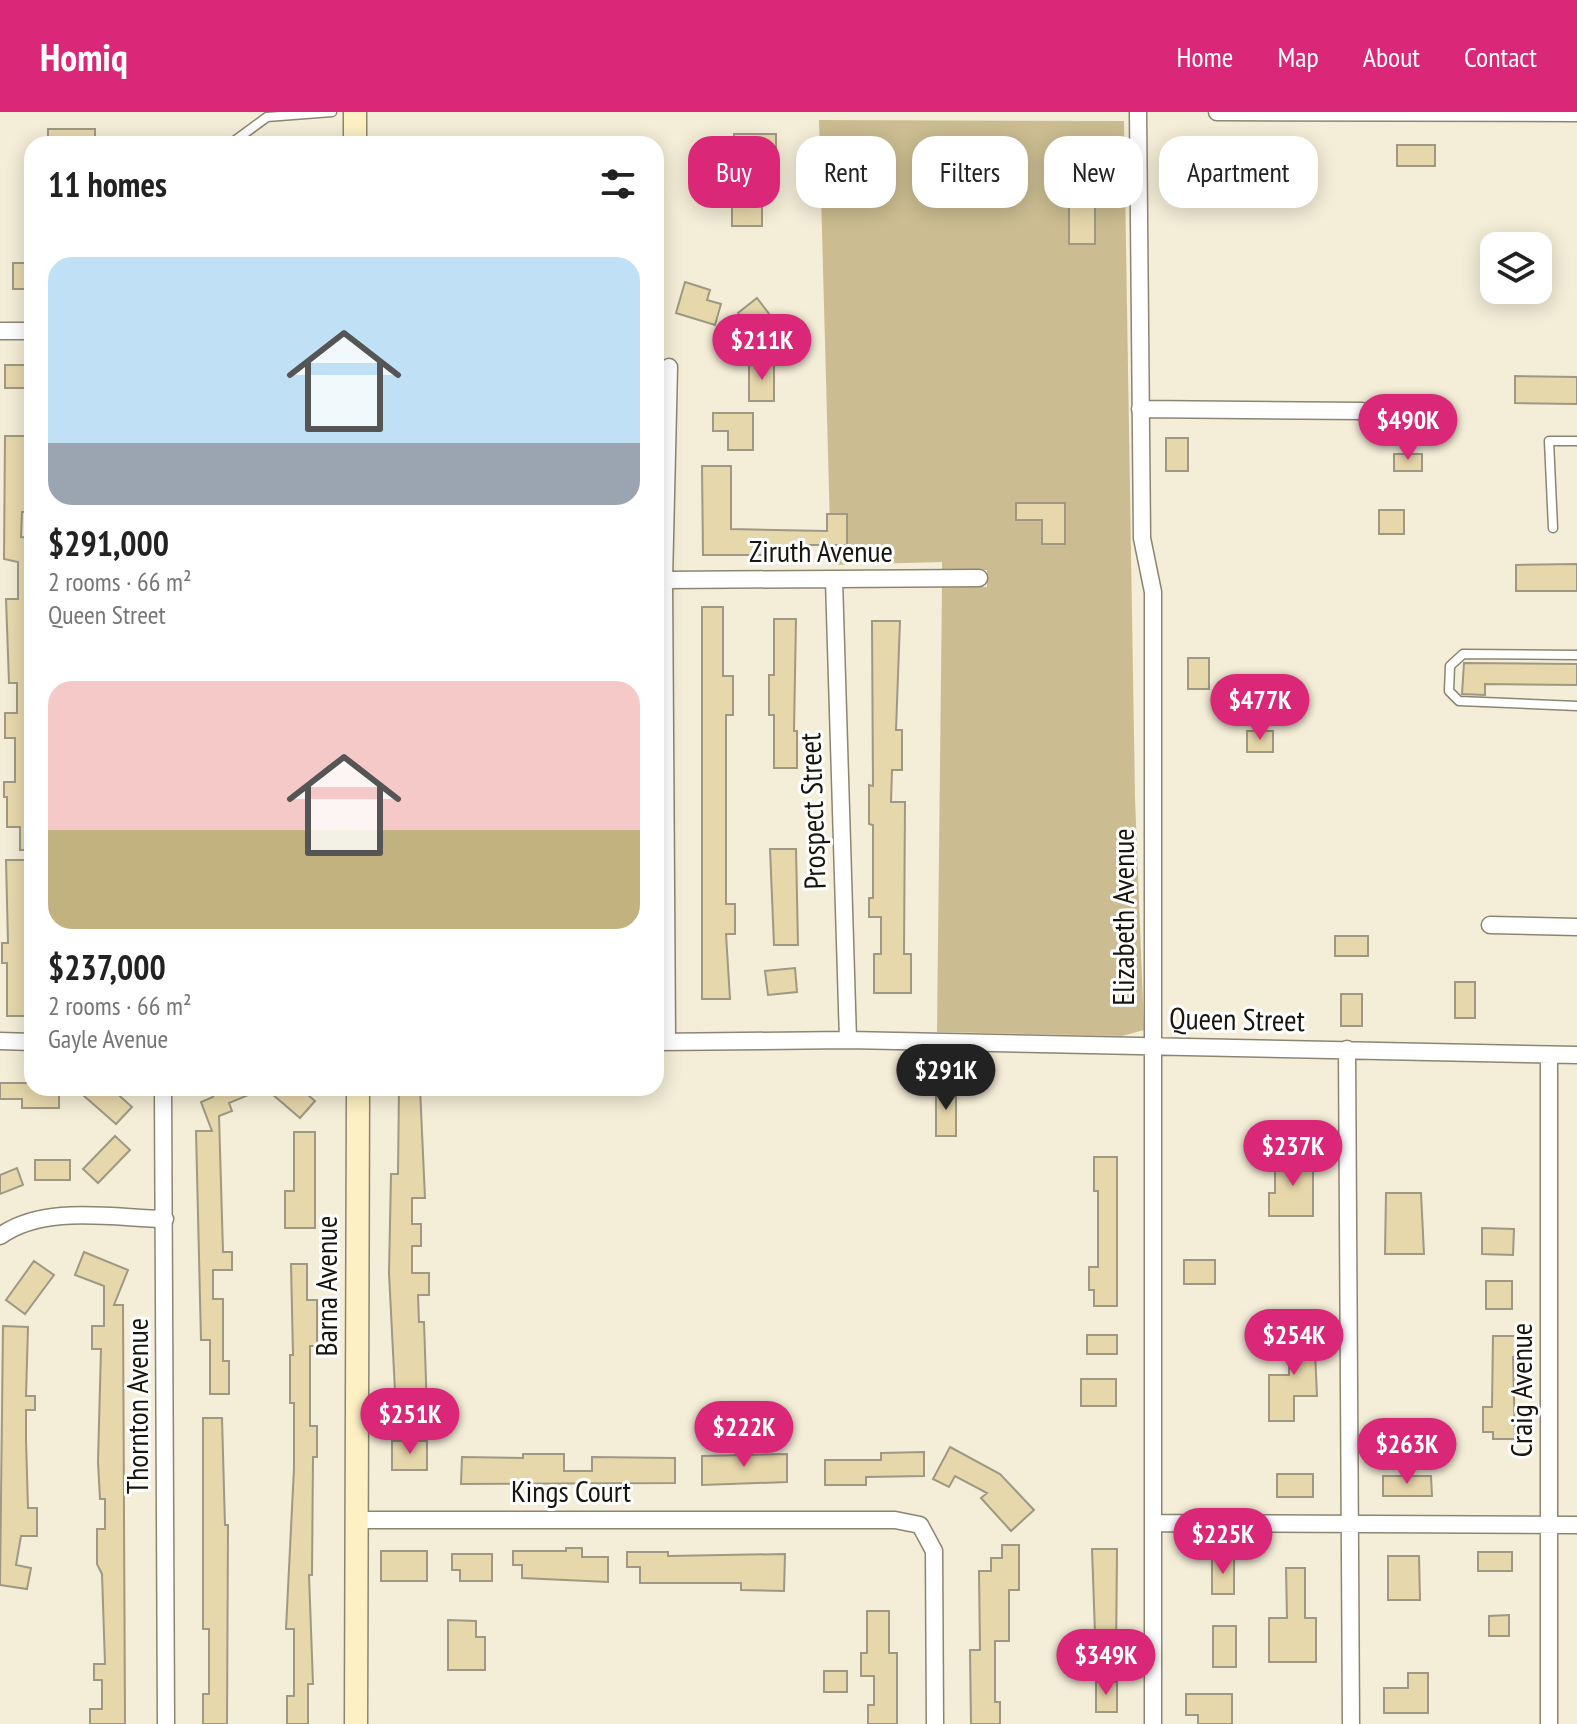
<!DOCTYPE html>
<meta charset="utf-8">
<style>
:root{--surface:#fff;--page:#f6f6f6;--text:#222;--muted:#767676;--accent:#db2777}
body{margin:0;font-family:"PT Sans Narrow",sans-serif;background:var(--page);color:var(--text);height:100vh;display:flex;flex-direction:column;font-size:30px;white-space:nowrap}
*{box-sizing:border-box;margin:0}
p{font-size:26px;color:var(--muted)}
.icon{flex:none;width:44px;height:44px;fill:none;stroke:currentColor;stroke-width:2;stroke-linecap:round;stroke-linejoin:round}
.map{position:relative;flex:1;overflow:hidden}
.panel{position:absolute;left:24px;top:24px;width:640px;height:960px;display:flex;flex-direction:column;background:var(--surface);border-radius:24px;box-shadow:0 4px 20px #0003}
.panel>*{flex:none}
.hud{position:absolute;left:688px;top:24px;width:760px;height:72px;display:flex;gap:16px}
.controls{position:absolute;left:1480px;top:120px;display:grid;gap:16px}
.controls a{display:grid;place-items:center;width:72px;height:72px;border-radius:16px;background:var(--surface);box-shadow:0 4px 20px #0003;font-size:40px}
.price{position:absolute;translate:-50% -68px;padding:0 18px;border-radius:28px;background:var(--accent);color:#fff;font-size:26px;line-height:52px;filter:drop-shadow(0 2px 4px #0008)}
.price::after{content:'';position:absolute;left:50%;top:48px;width:24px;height:18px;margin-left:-12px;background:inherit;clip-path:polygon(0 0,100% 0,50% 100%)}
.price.selected{background:#222;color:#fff}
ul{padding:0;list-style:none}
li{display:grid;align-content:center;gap:16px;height:424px;padding:0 24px}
li span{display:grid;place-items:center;height:248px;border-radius:24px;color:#555}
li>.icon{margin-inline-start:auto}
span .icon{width:144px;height:144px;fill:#fffc;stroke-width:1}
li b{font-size:34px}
h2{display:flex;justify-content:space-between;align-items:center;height:96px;padding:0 24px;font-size:34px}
.chip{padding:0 28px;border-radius:24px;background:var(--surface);box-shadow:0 4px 20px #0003;font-size:28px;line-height:72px}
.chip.selected{background:var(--accent);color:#fff}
header{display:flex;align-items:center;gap:48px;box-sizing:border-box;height:112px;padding:0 40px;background:var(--accent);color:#fff}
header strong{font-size:38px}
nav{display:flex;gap:44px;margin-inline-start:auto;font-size:28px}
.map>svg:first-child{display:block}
.forest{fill:#cbbd91}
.building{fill:#e7d8ac;stroke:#9e9884;stroke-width:2}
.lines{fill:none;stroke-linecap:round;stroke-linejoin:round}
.lane-casing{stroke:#8c8572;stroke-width:11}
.street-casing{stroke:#8c8572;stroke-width:19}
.secondary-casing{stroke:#8c8572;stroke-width:25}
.lane{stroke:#fff;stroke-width:8}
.street{stroke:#fff;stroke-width:16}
.secondary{stroke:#fdf0c2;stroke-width:22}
.labels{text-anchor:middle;stroke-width:6;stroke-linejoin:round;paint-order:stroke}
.street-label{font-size:30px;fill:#17150d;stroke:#fff}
</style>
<header>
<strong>Homiq</strong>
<nav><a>Home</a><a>Map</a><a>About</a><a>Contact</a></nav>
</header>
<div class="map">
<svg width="1577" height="1612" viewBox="0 0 1577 1612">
<rect width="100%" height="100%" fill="#f4edd7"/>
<!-- forest -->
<path class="forest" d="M819,8L1124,9L1135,686L1144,918L1122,924L937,920L942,475H987V458H942V450L831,453Z"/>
<!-- building -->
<path class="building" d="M48,17H95V32H48Z
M734,22H776V51H734Z
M1397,33H1435V54H1397Z
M732,81H762V114H732Z
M1069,90H1095V132H1069Z
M13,151H32V177H13Z
M685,170L710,178L707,188L721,192L715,213L676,201Z
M757,186L783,220L763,235L738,201Z
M749,251H774V289H749Z
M5,253H32V276H5Z
M1515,264L1577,265V292L1515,291Z
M713,301H753V338H728V319H713Z
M5,324H32V386H27V400H22L21,425L32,426V738H20V715H7V685H4V670H15V626H5V601H17V571H9L6,487H18V450L4,447Z
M1166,326H1188V359H1166Z
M1394,342H1422V359H1394Z
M702,354H731V417L827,419V402H847V433H804V443H703Z
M1016,391H1065V432H1042V408H1016Z
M1379,398H1404V422H1379Z
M1577,452V479H1516V453Z
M702,495H723V564H733V603H726V792H735V822H726L730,887H702Z
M774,507H796L794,619H797V656H774V603H769V563H774Z
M872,509H900L896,618H902V658H892L891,690H905L904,842H911V881H874V842H881V805H869V786H873V713L869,712V673L873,674Z
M1188,546H1209V577H1188Z
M1464,551L1577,552V573L1485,572V583L1462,582Z
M1247,619H1273V640H1247Z
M770,737H796L798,833H774Z
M6,748H29V762H32V904H7V851H2V831H8Z
M1335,824H1368V844H1335Z
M795,856L797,880L768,883L765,859Z
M1455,870H1475V906H1455Z
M1341,882H1362V914H1341Z
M0,971H32V976H59V996H22V987H0Z
M75,976H111L132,995L116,1012Z
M210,976H300L315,989L300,1006L265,976L229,991L232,999L219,1004L223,1140H232V1158H213V1187H223V1249H229V1282H210V1228H201L196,1019H212L201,990L213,985Z
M399,976H420L425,1086H412V1112H421V1134H412V1161H429V1183H418L419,1210H424L427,1299H396L389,1161L391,1062H398Z
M936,977H956V1024H936Z
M294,1020H315V1116H285V1079H294Z
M115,1024L130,1038L98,1071L83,1057Z
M1094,1045H1117V1194H1094V1178H1089V1155H1098V1079H1094Z
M1313,1046V1104H1269V1081H1275V1047Z
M35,1048H70V1068H35Z
M17,1056L23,1073L0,1082V1063Z
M1386,1081H1421L1424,1142H1385Z
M1482,1116L1514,1117L1513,1143L1482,1142Z
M84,1140L128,1158L114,1193H123L125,1612H90V1597H102V1568H94V1552H105L102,1462L97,1452V1417H105V1387H100L98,1350L101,1237H92V1214H104V1174L75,1163Z
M1184,1148H1215V1172H1184Z
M34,1149L54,1163L25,1202L6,1188Z
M291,1152H307V1188H317V1234H310V1314H317V1345H313L312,1463H309L313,1572H308V1612H287V1584H294V1517H286L294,1356V1291H290V1243H293Z
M1486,1169H1512V1197H1486Z
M3,1214L28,1215L26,1284H35V1298H26V1328L28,1396H37V1424H21L16,1453L31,1456L27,1477L0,1473Z
M1289,1217H1314L1317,1284H1294V1309H1269V1263H1289Z
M1087,1223H1117V1242H1087Z
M1493,1224H1518V1245H1513L1515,1327H1493V1320H1483V1295H1492Z
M1081,1267H1116V1294H1081Z
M203,1306H222L225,1413H228L227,1612H203V1582H209V1517H203Z
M392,1329H427V1358H392Z
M950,1335L1000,1362L1034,1398L1011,1419L981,1386L987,1381L955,1364L949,1375L933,1367Z
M924,1340V1364L866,1365V1373H825V1348H881V1341Z
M523,1342H564V1359H592V1345L675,1346V1371L461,1372L462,1345L523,1346Z
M787,1342V1370L702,1373V1344Z
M1277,1362H1313V1385H1277Z
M1383,1364H1431L1432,1384H1383Z
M1002,1433H1019V1478H1009V1529H995V1590H1000V1612H971L970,1538H980L979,1459H991V1446H1002Z
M566,1436H582V1445H608V1470L522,1466V1453H513V1439H566Z
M1092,1437H1117L1116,1546H1086V1521H1095Z
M381,1439H427V1469H381Z
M627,1440H668V1444L785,1442L784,1479L741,1478V1471H640V1455H627Z
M1478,1440H1512V1459H1478Z
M452,1442H492V1469H460V1458H452Z
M1388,1444H1419L1420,1488H1388Z
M1212,1447H1234V1482H1212Z
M1286,1456H1305V1506H1316V1550H1269V1506H1287Z
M867,1499H889V1541H897V1612H868V1593H874V1564H861V1541H867Z
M1509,1503V1524H1489V1504Z
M448,1508L476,1509V1525H485V1558H448Z
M1213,1514H1236V1555H1213Z
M824,1559H847V1580H824Z
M1408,1561H1428V1601H1384V1576H1408Z
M1096,1570H1117V1600H1096Z
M1186,1582H1232V1612H1198V1603H1186Z"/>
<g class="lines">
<!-- lane casing -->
<g class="lane-casing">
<path id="lane" d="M233,30L267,5L332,0
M1553,416L1549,329H1577
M1577,543L1463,542L1450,554L1449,579L1459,589L1577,594"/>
</g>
<!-- street casing -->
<g class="street-casing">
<path id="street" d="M1138,0L1142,426L1153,480V1612
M1217,0L1577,1
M0,219H32
M1140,297L1362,299
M664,468L979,466
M834,468L848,928
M1490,813L1577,815
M0,929L32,930
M667,929L664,468L669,255
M656,930L848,928L1577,943
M1347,937L1351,1612
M163,976L166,1612
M0,1124C45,1092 113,1106 165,1107
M356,1408H895L920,1413L934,1439L935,1612
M1154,1411L1577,1413
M1549,1612V944"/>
</g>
<!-- secondary casing -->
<g class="secondary-casing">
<path id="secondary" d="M355,32V0
M356,1612L358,976"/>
</g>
<!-- lane -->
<use href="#lane" class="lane"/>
<!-- street -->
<use href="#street" class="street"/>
<!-- secondary -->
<use href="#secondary" class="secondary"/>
</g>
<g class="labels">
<!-- street labels -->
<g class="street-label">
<text x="821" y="450">Ziruth Avenue</text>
<text transform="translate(813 699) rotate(-92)" y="10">Prospect Street</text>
<text transform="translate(1124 805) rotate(-90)" y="10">Elizabeth Avenue</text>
<text transform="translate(1237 908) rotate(1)" y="10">Queen Street</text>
<text transform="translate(327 1174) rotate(-90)" y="10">Barna Avenue</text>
<text transform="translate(1522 1278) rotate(-90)" y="10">Craig Avenue</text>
<text transform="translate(138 1294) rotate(-90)" y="10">Thornton Avenue</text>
<text x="571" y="1390">Kings Court</text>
</g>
</g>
</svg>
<div class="controls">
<a><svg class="icon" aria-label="layers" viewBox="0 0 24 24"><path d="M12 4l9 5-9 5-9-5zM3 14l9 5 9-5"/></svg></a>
</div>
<b class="price" style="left:762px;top:270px">$211K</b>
<b class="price" style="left:1408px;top:350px">$490K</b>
<b class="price" style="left:1260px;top:630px">$477K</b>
<b class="price selected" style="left:946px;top:1000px">$291K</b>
<b class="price" style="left:1293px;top:1076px">$237K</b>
<b class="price" style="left:1294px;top:1265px">$254K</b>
<b class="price" style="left:410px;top:1344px">$251K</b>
<b class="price" style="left:744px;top:1357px">$222K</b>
<b class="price" style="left:1407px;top:1374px">$263K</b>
<b class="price" style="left:1223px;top:1464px">$225K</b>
<b class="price" style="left:1106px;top:1585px">$349K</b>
<div class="hud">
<a class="chip selected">Buy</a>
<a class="chip">Rent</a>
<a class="chip">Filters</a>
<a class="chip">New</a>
<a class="chip">Apartment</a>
</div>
<section class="panel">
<h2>11 homes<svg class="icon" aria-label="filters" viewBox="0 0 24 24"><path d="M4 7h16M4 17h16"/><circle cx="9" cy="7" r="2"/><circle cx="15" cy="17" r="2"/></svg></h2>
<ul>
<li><span style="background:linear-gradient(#bfe0f5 75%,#9aa5b1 0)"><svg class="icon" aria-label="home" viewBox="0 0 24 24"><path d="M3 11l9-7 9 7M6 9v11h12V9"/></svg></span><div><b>$291,000</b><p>2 rooms · 66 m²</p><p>Queen Street</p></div></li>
<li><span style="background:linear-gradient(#f6c9c9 60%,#c2b280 0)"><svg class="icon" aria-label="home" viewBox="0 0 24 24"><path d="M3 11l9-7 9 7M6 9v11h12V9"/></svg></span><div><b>$237,000</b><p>2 rooms · 66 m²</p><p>Gayle Avenue</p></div></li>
</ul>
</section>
</div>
